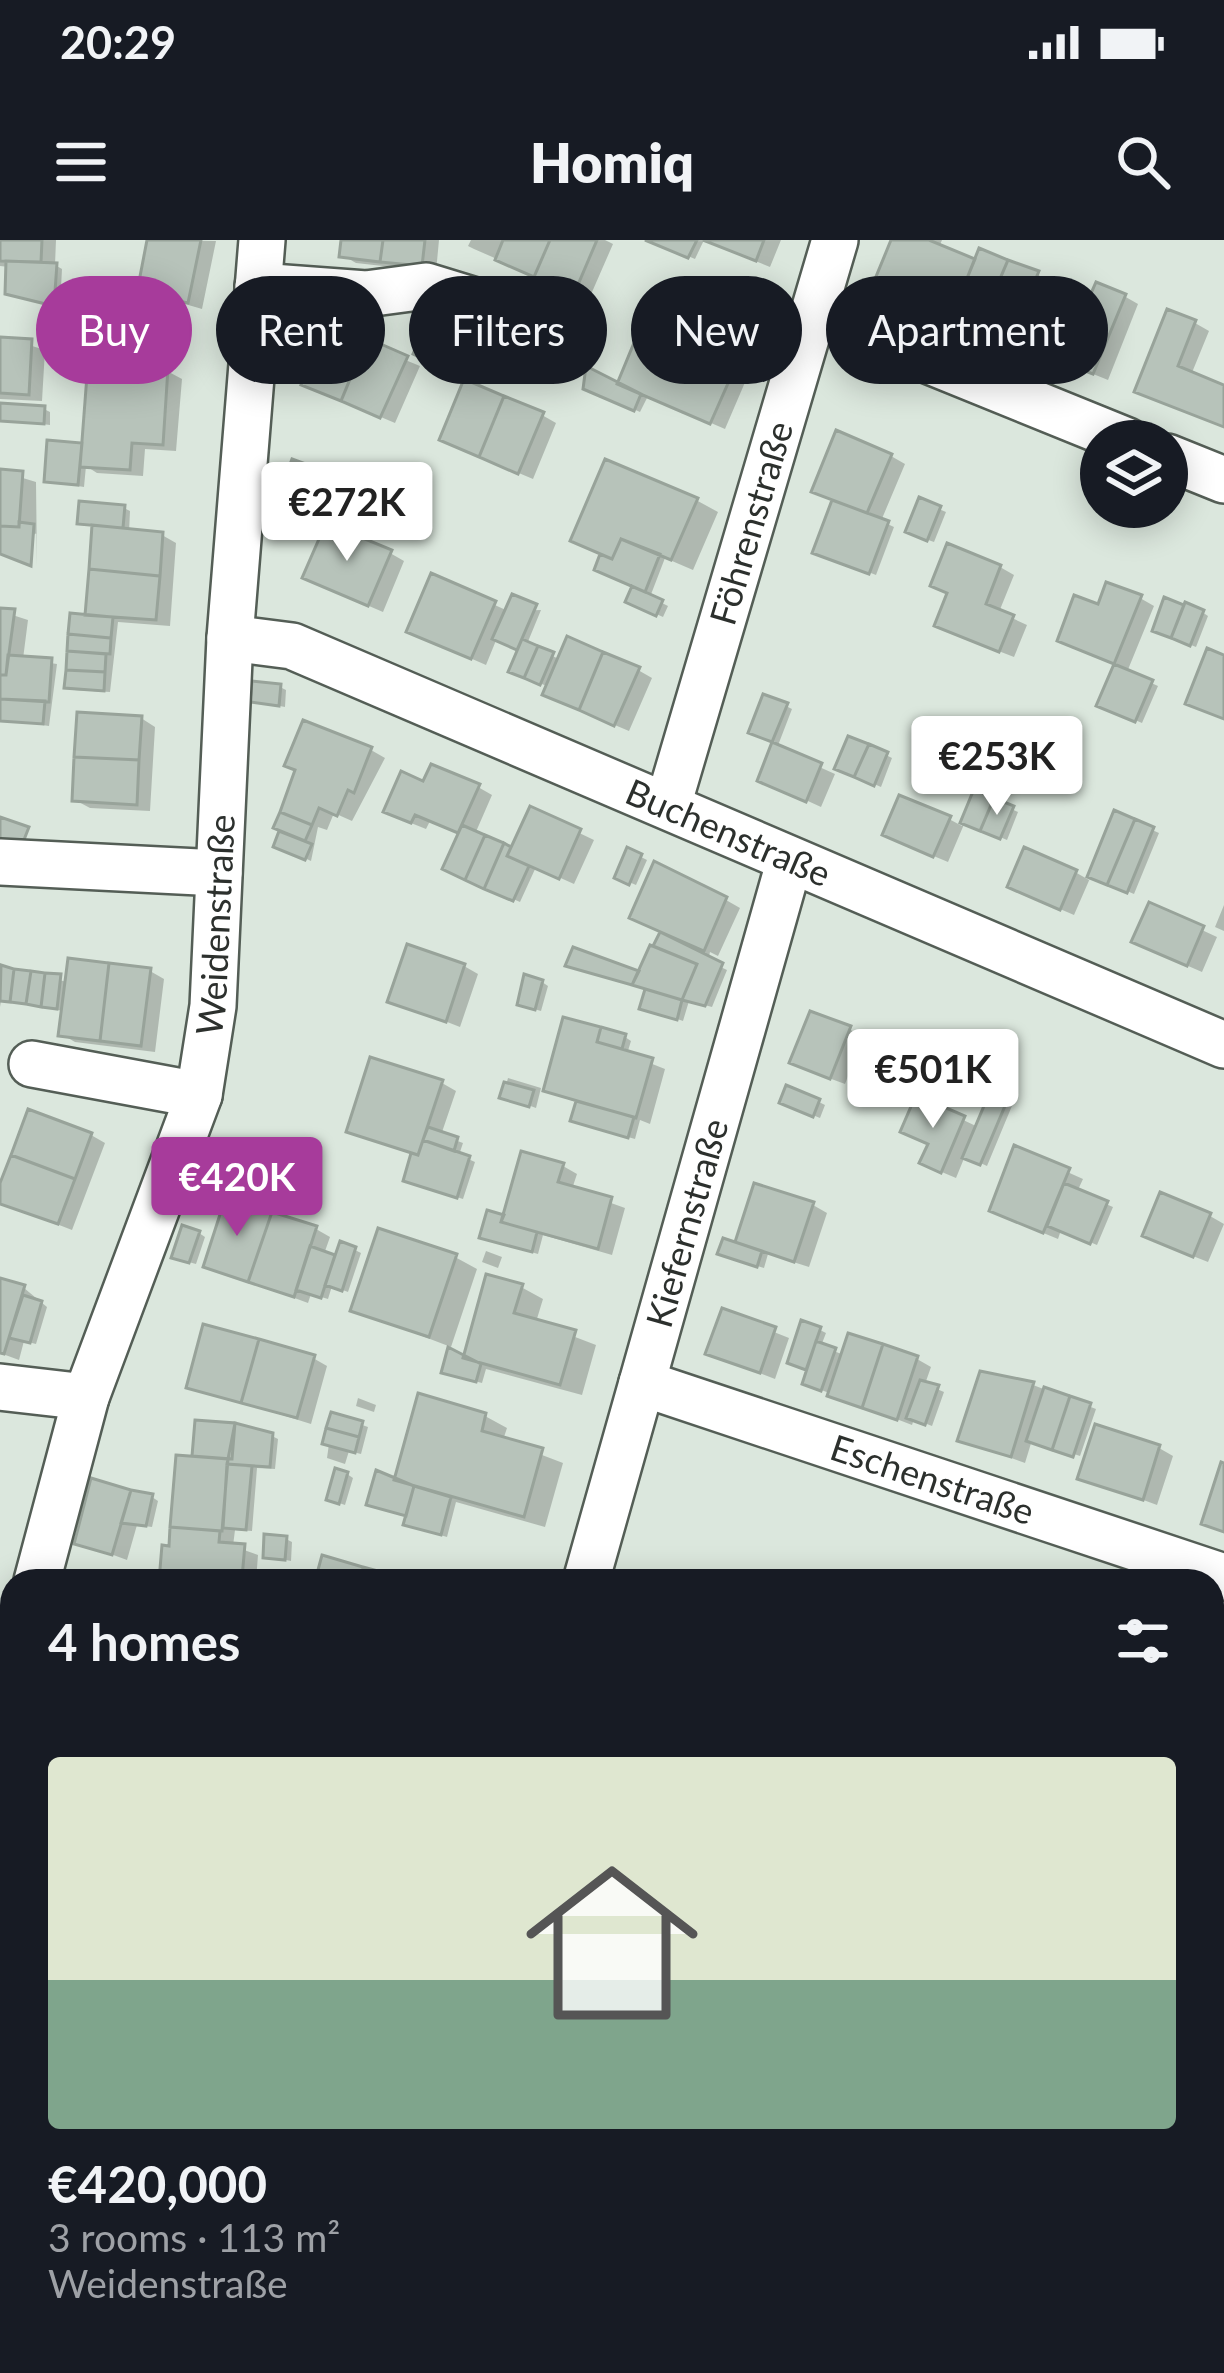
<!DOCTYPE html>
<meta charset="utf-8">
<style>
:root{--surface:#171b24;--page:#242831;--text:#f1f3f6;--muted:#9ea1a6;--line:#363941;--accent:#a73b9b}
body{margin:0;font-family:Lato,sans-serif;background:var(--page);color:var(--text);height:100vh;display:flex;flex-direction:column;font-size:45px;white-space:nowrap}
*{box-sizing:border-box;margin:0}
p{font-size:39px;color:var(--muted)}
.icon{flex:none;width:66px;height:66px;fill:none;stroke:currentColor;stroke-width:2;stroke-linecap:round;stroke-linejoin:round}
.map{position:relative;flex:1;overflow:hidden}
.sheet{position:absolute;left:0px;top:1329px;width:1224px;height:804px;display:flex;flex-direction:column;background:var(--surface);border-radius:36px 36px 0 0;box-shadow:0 6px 30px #0003}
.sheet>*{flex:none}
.top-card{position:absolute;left:36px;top:36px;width:1152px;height:108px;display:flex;gap:24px}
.controls{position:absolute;left:1080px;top:180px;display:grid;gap:24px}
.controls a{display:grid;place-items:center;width:108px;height:108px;border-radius:50%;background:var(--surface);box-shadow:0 6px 30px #0003;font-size:60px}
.price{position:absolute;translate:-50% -102px;padding:0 27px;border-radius:12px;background:#fff;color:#222;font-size:39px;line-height:78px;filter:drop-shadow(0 3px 6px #0008)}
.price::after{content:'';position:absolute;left:50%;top:72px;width:36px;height:27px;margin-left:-18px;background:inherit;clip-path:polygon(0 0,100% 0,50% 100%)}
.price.selected{background:var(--accent);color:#fff}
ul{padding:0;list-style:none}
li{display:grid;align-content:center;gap:24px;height:636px;padding:0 48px}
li+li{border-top:3px solid var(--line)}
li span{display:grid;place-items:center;height:372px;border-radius:12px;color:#555}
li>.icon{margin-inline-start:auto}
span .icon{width:216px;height:216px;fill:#fffc;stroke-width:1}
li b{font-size:51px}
h2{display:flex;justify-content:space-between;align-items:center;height:144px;padding:0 48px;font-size:51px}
.pill{padding:0 42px;border-radius:54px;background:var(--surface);box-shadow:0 6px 30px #0003;font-size:42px;line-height:108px}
.pill.selected{background:var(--accent);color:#fff}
.status{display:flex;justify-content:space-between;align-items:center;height:84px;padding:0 60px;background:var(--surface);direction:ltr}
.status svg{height:33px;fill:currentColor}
header{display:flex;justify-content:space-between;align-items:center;height:156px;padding:0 48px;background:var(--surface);font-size:54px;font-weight:800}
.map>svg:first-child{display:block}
.shadow{fill:#0003}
.building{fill:#b7c3ba;stroke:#98a39a;stroke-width:3}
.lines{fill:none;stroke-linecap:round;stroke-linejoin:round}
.minor-casing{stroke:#545e56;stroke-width:50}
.minor{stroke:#fff;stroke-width:45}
.labels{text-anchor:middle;stroke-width:10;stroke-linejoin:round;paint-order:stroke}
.street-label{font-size:36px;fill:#2c302d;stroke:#dbe7dd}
</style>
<div class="status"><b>20:29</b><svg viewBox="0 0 49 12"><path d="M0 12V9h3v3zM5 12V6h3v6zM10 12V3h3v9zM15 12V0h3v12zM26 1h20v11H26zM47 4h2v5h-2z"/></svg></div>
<header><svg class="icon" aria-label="menu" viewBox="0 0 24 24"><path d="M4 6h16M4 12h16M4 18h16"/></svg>Homiq<svg class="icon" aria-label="search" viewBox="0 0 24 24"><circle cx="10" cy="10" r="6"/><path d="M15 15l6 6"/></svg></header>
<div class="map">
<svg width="1224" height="2133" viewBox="0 0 1224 2133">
<rect width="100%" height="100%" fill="#dbe7dd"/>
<!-- shadow -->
<path class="shadow" d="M0,0H56L55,25L62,29L60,67L15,56L9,27L0,26Z
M150,0L216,1L202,69L144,52L136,83L91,70L97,46L140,56Z
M344,0H439L436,32L356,23L342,15Z
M471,0H605L613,4L589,59L474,9L468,6Z
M650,0H781L770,27L704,0L695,19Z
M894,0H942L939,7L976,23L1037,34L1043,38L1039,49L1088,69L1124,56L1138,64L1108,140L1029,108V65L981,46L966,82L891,51Z
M547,76L553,79L535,120L505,105Z
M300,83L325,87L420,126L395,183L319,151L318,112L299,107Z
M1195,83L1209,91L1191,135L1224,148V187L1152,158Z
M426,90L459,105L449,128L423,116Z
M0,96L45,110L42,161L0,159Z
M684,123L735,125L749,133L725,189L648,156L640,172L593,151Z
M167,131L182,139L176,211L145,209L143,236L97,233L86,226L84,247L47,241Z
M44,169L50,172V185L1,179Z
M542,175L556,183L533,239L457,207Z
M891,216L905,224L881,281L894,287L876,335L816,312L835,261Z
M294,223L335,240L328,257L293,243Z
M0,231L36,242L37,327V293L0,311Z
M696,260L718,272L693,330L665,318L650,357L668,366L663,377L634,364L635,346L603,316L574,300Z
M920,261L946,272L934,302L914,295Z
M124,268L130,271L129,292L162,295L176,303L170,386L118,382L110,452L74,450L68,447L73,376L88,377L95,287L80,282Z
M390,313L404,321L383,372L320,345Z
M1000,327L1014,335L999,372L1027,385L1014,417L952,393Z
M433,337L508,371L541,370L527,404L561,420L638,430L652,438L629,491L560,462L549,447L518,434L520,409L497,398L486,425L424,398Z
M1140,358L1154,366L1127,432L1158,446L1142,483L1100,465L1117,424L1074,407L1100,368Z
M0,371L28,380L23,419L57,424L49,486L1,479Z
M1202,372L1208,376L1196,407L1161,393Z
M280,447L286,450L285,467L253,461Z
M786,466L792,469L777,508L835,534L821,567L760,539L776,502L757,495Z
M141,478L155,487L150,571L90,568L75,560Z
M371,510L385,518L352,581L334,573L327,590L318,587L311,621L277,605L298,530Z
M886,515L892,518L881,547L844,531Z
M425,545L478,547L492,555L475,594L513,611L531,570L594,600L574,644L536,627L520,662L452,632L461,594L430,581L426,589L401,579Z
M976,553L1018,572L1007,600L965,582L948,622L900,602L949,579L962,586Z
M1116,574L1159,593L1134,654L1091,636L1074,675L1025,654L1075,632L1089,640Z
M629,611L647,620L636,645L617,637Z
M726,660L740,668L718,716L710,712L708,721L727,730L712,767L689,761L683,781L643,767L648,749L641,734L663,692Z
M1224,665V691L1215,687Z
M1150,666L1217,697L1202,732L1149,709Z
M464,726L478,734L460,787L391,760Z
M0,728L68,742L150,731L164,739L155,812L75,802L61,794L64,771L1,761L0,767Z
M542,742L548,746L541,771L527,767Z
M565,780L625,797L631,801L627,814L665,829L650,884L640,880L635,899L579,883L578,863L546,850Z
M849,789L863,797L845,844L807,830Z
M508,838L541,848L536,868L503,856Z
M442,843L456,851L441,895L463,903L459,915L475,922L463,959L412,943L418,916L349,890Z
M1008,857L1014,861L987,926L965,916L956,938L937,930L917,858L978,887Z
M819,862L825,865L820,878L788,865Z
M91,895L105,903L72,990L0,962V944Z
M1016,909L1083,939L1077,952L1113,967L1097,1005L1061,990L1058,999L1007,978Z
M563,926L577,934L572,949L625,968L612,1015L543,995L538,1014L489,1000Z
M813,965L827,973L809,1027L768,1014L764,1028L727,1017L748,1010Z
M1210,976L1224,984L1208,1022L1160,1003Z
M316,989L330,997L324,1014L337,1019L355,1010L361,1013L348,1052L332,1046L328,1059L311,1054L308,1063L206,1025Z
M199,993L205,997L196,1024L181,1020Z
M486,1011L502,1017L498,1028L482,1022Z
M455,1017L477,1029L451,1107L354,1070Z
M0,1041L24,1048L47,1067L36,1104L24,1101L19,1120L0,1113Z
M521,1047L543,1059L536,1082L596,1105L582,1155L486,1129L482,1143L451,1135L450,1111L466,1116Z
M724,1072L789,1098L775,1139L709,1113Z
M820,1090L826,1093L821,1106L844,1115L917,1119L931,1127L925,1144L944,1152L932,1186L914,1179L912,1185L811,1146L810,1130L796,1125Z
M313,1118L327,1126L311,1184L189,1146Z
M1012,1137L1096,1169L1080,1216L1032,1200L1025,1223L961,1199Z
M358,1158L376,1165L374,1172L356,1166Z
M333,1175L368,1187L361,1214L349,1211L345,1224L327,1218Z
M485,1176L507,1188L503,1200L563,1223L545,1287L456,1262L447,1297L413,1287L397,1241Z
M272,1196L278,1199L275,1229L257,1228L252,1291L235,1290L233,1306L258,1315L256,1341L162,1340L171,1309L179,1218L207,1220L195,1214Z
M1159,1208L1173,1216L1157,1265L1081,1237Z
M347,1234L353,1238L345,1265L336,1262Z
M152,1257L158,1261L152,1287L137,1285L127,1320L78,1302Z
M286,1299L292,1302L291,1321L266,1316Z
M648,1332L678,1341H645Z
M721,1333L746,1341H719Z
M1224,1454V1479L1217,1475Z
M1224,1758V1795L1215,1789Z
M12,1821V1848L6,1844Z
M6,1924L12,1926V2005L0,2002V1946Z
M1218,1974L1224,1976V2050L1219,2065L1212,2062V1990Z
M449,2121H476L473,2133H446Z
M554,2121H617L613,2133Z
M664,2121H719L715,2133H660Z
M872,2125L901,2133H870Z"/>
<!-- building -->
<path class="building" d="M0,0H42L41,22L0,21Z
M147,0H201L188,63L137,52Z
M341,0H383L380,22L339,17Z
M383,0H425L422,26L380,22Z
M503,0H550L534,37L495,20Z
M550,0H597L574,54L534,37Z
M645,0H697L688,18Z
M703,0H764L756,21Z
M891,0H929L975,19L951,77L873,44Z
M979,8L1008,20L994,53L966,41Z
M1008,20L1039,31L1025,65L994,53Z
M6,21L57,23L54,66L5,54Z
M95,42L137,52L130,81L88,71Z
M1096,42L1126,54L1093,134L1011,102L1034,44L1086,65Z
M520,61L548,73L541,89L514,76Z
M1167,69L1196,80L1178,126L1224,145V187L1134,152Z
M514,76L541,89L535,104L507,92Z
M297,79L326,84L316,111L295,109Z
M327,82L367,98L341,161L301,145Z
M425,86L440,93L428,121L413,114Z
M507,92L535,104L528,119L501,107Z
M440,93L454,99L442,127L428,121Z
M0,97L32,99L29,155L0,153Z
M367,98L408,116L380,178L341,161Z
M636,98L683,119L689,102L737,123L710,184L617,144Z
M88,122L168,128L163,205L132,203L130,230L80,227Z
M586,126L641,154L634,171L583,149Z
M464,139L504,156L479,217L439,200Z
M504,156L544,172L518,234L479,217Z
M0,163L45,166L44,184L0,181Z
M836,190L892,214L867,273L811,252Z
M47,200L82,203L78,245L44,242Z
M292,219L330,233L321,256L284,241Z
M605,219L698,258L671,320L621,299L612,319L570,301Z
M0,229L23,231L19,287L0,286Z
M919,257L941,266L927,301L905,292Z
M832,260L889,281L869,334L812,313Z
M79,261L125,265L123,288L77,284Z
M19,282L34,284L31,326L0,314V286L19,287Z
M326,283L392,310L368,366L302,338Z
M92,285L163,292L160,336L89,329Z
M621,299L660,314L645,352L594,330L600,314L612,319Z
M947,303L1001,325L986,364L1014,375L999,412L934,386L947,353L930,346Z
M89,329L160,336L156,380L85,375Z
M431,333L496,361L471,419L406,392Z
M1106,342L1142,355L1114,424L1057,401L1074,355L1098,364Z
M632,346L663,360L656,376L625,362Z
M512,354L537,364L517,410L492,399Z
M1164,357L1184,365L1171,398L1152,391Z
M1185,362L1204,370L1190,406L1171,398Z
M0,368L15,369L6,435H0Z
M70,373L113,377L111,398L68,394Z
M68,394L111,398L110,414L67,411Z
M567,396L603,412L579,470L542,455Z
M522,399L538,406L524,438L508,432Z
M538,406L554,412L540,445L524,438Z
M1207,408L1224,415V479L1185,464Z
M67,411L106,414L105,432L66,430Z
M603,412L640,427L614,486L579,470Z
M8,415L52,418L49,462L0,459V435H6Z
M1114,424L1153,440L1135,482L1096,466Z
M66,430L105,432L104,451L64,448Z
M252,441L281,444L279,466L250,462Z
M763,454L788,463L772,502L748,493Z
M0,459L45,461L43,484L0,481Z
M77,472L142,476L139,520L74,517Z
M303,480L372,507L354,553L348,550L337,576L319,568L312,585L280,572L295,530L284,526Z
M848,496L869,504L854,537L834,529Z
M772,502L822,523L806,562L757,541Z
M869,504L888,512L874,546L854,537Z
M74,517L139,520L137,565L72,561Z
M431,524L480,544L458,593L415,575L411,583L383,572L401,531L423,541Z
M974,549L994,558L980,591L960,583Z
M899,555L951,576L933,617L882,595Z
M994,558L1014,566L1000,599L980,591Z
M530,566L581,589L559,639L507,616Z
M1114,570L1135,579L1107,645L1087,637Z
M280,572L312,585L305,601L273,588Z
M0,577L29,587L22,605L0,603Z
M1135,579L1154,587L1127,653L1107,645Z
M462,585L485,595L465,640L442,629Z
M279,591L312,604L305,620L273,607Z
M485,595L504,603L484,649L465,640Z
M504,603L511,607L507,616L529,626L513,661L484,649Z
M627,607L642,614L629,645L614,638Z
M1024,607L1077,630L1060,670L1007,647Z
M654,621L727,657L704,711L629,678Z
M1149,662L1204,686L1187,726L1131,702Z
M660,692L723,723L705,766L682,760L697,724L653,706Z
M407,704L465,724L446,782L387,762Z
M650,705L697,724L682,760L632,745Z
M573,707L639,731L632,745L565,726Z
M68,718L109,723L100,801L58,796Z
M109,723L151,728L141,806L100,801Z
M1,725L14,729L10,762L0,761Z
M14,729L31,731L26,764L10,762Z
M31,731L45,733L41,767L26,764Z
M45,733L61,734L57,769L41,767Z
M524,734L543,740L535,770L517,765Z
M645,749L682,760L677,780L639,769Z
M810,771L851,786L830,839L789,823Z
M563,777L601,787L597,802L653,818L636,878L543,851Z
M601,787L626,794L622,809L597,802Z
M370,817L443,840L418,915L346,892Z
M504,842L534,850L529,867L499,858Z
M786,845L820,859L813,877L779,863Z
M992,847L1010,854L980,925L962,918Z
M916,855L965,876L941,933L919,923L928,904L900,892Z
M576,861L634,877L628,898L570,881Z
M28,869L92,893L75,939L11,915Z
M428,887L458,897L454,911L423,900Z
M423,900L470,916L457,958L403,941L411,913L418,915Z
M1014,905L1070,928L1043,993L989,971Z
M521,911L564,923L558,942L612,957L598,1009L501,982Z
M11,915L75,939L58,984L0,964V943Z
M754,943L814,962L794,1022L735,1002Z
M1064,943L1108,961L1090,1004L1047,986Z
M1160,952L1211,973L1193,1017L1142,996Z
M226,956L272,972L248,1042L203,1027Z
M487,970L504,975L501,982L537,992L532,1012L479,998Z
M272,972L317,986L294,1057L248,1042Z
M182,985L200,991L189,1023L171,1018Z
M378,988L457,1014L429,1097L350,1071Z
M723,998L762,1011L757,1027L717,1014Z
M340,1001L356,1007L342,1051L325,1045Z
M310,1006L335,1015L321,1058L296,1050Z
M486,1034L523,1044L514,1073L576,1090L560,1145L463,1118Z
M0,1038L25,1045L4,1114L0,1113Z
M23,1055L42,1061L30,1103L9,1098Z
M722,1068L776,1087L760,1133L705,1114Z
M801,1080L821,1087L806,1130L787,1123Z
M203,1084L259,1099L241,1163L186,1148Z
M848,1093L883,1104L862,1168L827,1156Z
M259,1099L315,1115L297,1178L241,1163Z
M816,1101L836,1108L821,1151L802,1144Z
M883,1104L918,1116L897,1180L862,1168Z
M448,1107L481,1124L476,1142L441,1133Z
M980,1131L1034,1142L1011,1217L957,1201Z
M920,1140L939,1145L925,1185L906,1178Z
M1044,1147L1070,1156L1052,1210L1026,1201Z
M418,1153L486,1173L482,1191L543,1208L524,1277L394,1240Z
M1070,1156L1091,1163L1073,1217L1052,1210Z
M331,1172L363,1181L359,1197L326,1188Z
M195,1180L235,1183L232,1219L192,1216Z
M235,1183L273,1193L270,1227L227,1224Z
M1095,1184L1160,1205L1143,1260L1077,1239Z
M326,1188L359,1197L355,1213L322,1204Z
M176,1215L228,1219L222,1291L170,1287Z
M1221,1222L1224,1223V1292L1201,1284Z
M227,1224L252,1226L246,1290L223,1288Z
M335,1228L348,1232L339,1264L326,1260Z
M376,1230L414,1246L406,1276L366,1265Z
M91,1238L131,1250L112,1315L74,1304Z
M414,1246L451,1257L441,1295L403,1285Z
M131,1250L153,1254L146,1286L121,1283Z
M170,1287L220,1291L219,1302L245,1304L242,1338L159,1341L162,1305L169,1306Z
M264,1294L287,1296L285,1320L263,1318Z
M322,1315L363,1327L359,1341H315Z
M363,1327L404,1338L403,1341H359Z
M1212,1682L1224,1685V1739L1212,1735Z
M5,1776L12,1778L11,1813L0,1811Z
M4,1921L12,1923V2004L0,2000Z
M1216,1970L1224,1973V2031L1212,2064Z
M0,2111L12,2114V2121L53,2125L50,2133H0Z
M732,2121H769L805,2131L729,2133Z
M809,2121H830L860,2130L805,2133Z"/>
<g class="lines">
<!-- minor casing -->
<g class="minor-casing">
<g id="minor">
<path d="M258,46L366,54L426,46L475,61"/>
<path d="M814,74L1127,201"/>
<path d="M1167,217L1224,240"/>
<path id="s1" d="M230,398L292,406L1224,805"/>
<path id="s2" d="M668,565L835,0"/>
<path d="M0,622L219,633"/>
<path d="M32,824L199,855"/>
<path id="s3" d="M642,1143L1224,1337"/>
<path d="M0,1147L86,1157"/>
<path id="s4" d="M37,1341L86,1157L199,855L213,766L230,398L262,0"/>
<path id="s5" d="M586,1341L789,623"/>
<path d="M0,1522L12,1458"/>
<path d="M0,1555L12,1556"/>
<path d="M1212,1852L1224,1855"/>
<path d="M0,2049L12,2052"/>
<path d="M259,2121L302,2133"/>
</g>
</g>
<!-- minor -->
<use href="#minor" class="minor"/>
</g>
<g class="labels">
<!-- street labels -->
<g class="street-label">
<text dy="13" stroke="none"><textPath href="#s2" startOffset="294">Föhrenstraße</textPath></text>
<text dy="13" stroke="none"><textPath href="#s1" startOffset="537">Buchenstraße</textPath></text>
<text dy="13" stroke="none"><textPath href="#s4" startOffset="684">Weidenstraße</textPath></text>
<text dy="13" stroke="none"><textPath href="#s5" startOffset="372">Kiefernstraße</textPath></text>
<text dy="13" stroke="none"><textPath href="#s3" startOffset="306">Eschenstraße</textPath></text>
</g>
</g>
</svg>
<div class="controls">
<a><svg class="icon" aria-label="layers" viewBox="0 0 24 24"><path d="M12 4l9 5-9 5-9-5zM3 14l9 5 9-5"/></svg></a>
</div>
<b class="price" style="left:347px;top:324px">€272K</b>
<b class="price" style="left:997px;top:578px">€253K</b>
<b class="price" style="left:933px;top:891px">€501K</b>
<b class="price selected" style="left:237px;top:999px">€420K</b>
<div class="top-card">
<a class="pill selected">Buy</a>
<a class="pill">Rent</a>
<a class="pill">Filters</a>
<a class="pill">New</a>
<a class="pill">Apartment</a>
</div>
<section class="sheet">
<h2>4 homes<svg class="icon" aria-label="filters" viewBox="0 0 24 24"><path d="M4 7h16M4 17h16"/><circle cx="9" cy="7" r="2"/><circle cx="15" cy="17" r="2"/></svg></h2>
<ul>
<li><span style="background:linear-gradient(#dfe7d0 60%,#7fa58c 0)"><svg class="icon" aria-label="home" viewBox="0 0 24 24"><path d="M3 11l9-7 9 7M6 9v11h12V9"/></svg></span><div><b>€420,000</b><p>3 rooms · 113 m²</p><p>Weidenstraße</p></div></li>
</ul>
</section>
</div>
